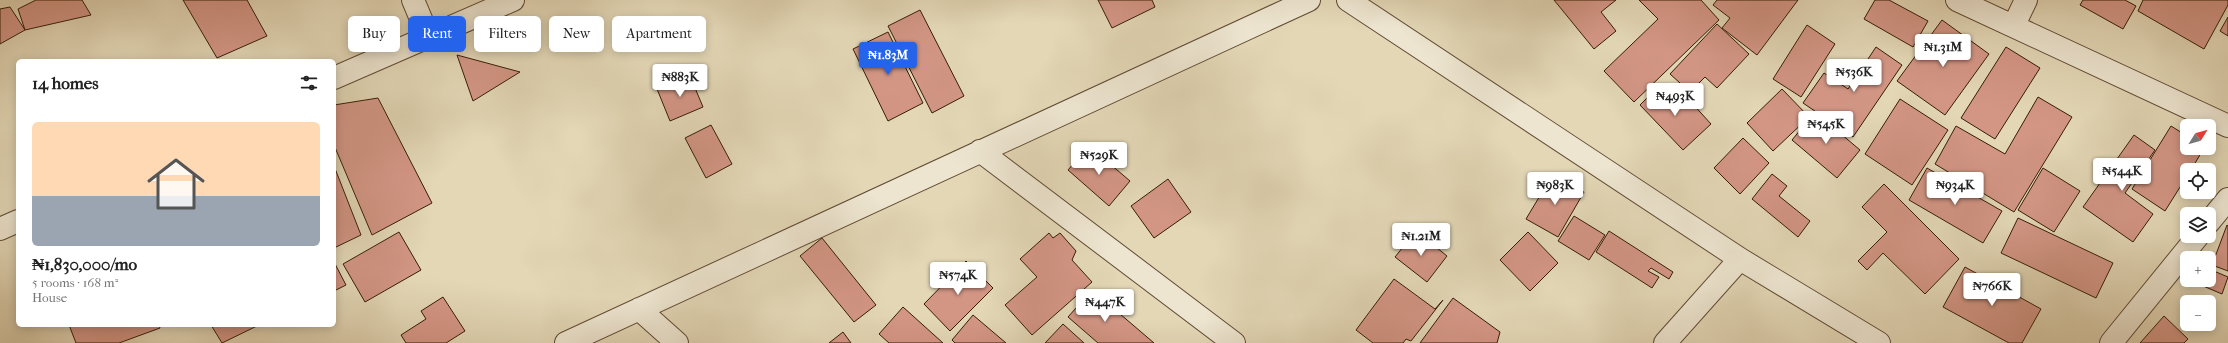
<!DOCTYPE html>
<meta charset="utf-8">
<style>
:root{--surface:#fff;--page:#f6f6f6;--text:#222;--muted:#767676;--line:#e0e0e0;--accent:#2563eb}
body{margin:0;font-family:"IM FELL French Canon",serif;background:var(--page);color:var(--text);height:100vh;display:flex;flex-direction:column;font-size:15px;white-space:nowrap}
*{box-sizing:border-box;margin:0}
p{font-size:13px;color:var(--muted)}
.icon{flex:none;width:22px;height:22px;fill:none;stroke:currentColor;stroke-width:2;stroke-linecap:round;stroke-linejoin:round}
.map{position:relative;flex:1;overflow:hidden}
.panel{position:absolute;left:16px;top:59px;width:320px;height:268px;display:flex;flex-direction:column;background:var(--surface);border-radius:6px;box-shadow:0 2px 10px #0003}
.panel>*{flex:none}
.guide{position:absolute;left:348px;top:16px;width:380px;height:36px;display:flex;gap:8px}
.needle{width:26px;rotate:53deg}
.buttons{position:absolute;left:2180px;top:119px;display:grid;gap:8px}
.buttons a{display:grid;place-items:center;width:36px;height:36px;border-radius:6px;background:var(--surface);box-shadow:0 2px 10px #0003;font-size:20px}
.price{position:absolute;translate:-50% -34px;padding:0 9px;border-radius:4px;background:#fff;color:#222;font-size:13px;line-height:26px;filter:drop-shadow(0 1px 2px #0008)}
.price::after{content:'';position:absolute;left:50%;top:24px;width:12px;height:9px;margin-left:-6px;background:inherit;clip-path:polygon(0 0,100% 0,50% 100%)}
.price.on{background:var(--accent);color:#fff}
ul{padding:0;list-style:none}
li{display:grid;align-content:center;gap:8px;height:212px;padding:0 16px}
li+li{border-top:1px solid var(--line)}
li span{display:grid;place-items:center;height:124px;border-radius:6px;color:#555}
li>.icon{margin-inline-start:auto}
span .icon{width:72px;height:72px;fill:#fffc;stroke-width:1}
li b{font-size:17px}
h2{display:flex;justify-content:space-between;align-items:center;height:48px;padding:0 16px;font-size:17px}
.pill{padding:0 14px;border-radius:6px;background:var(--surface);box-shadow:0 2px 10px #0003;font-size:14px;line-height:36px}
.pill.on{background:var(--accent);color:#fff}
.map>svg:first-child{display:block}
.building{fill:#d39685;stroke:#361c09}
.lines{fill:none;stroke-linecap:round;stroke-linejoin:round}
.minor-casing{stroke:#614b34;stroke-width:24}
.minor{stroke:#ede5d0;stroke-width:22}
</style>
<div class="map">
<svg width="2228" height="343" viewBox="0 0 2228 343">
<rect width="100%" height="100%" fill="#e3d7b6"/>
<filter id="stains"><feTurbulence type="fractalNoise" baseFrequency=".005" numOctaves="4"/><feColorMatrix values="0 0 0 0 .2 0 0 0 0 .09 0 0 0 0 .02 0 0 0 .5 -.17"/></filter>
<radialGradient id="worn" r=".72"><stop offset=".6" stop-color="#630" stop-opacity="0"/><stop offset="1" stop-color="#630" stop-opacity=".3"/></radialGradient>
<!-- building -->
<path class="building" d="M36,0H82L91,15L25,30L18,9Z
M183,0H247L267,36L217,58Z
M1098,0H1152L1155,7L1112,28Z
M1554,0H1616L1601,12L1616,31L1594,49Z
M1639,0H1701L1719,20L1634,102L1604,71L1658,19Z
M1717,0H1798L1757,55L1722,28L1730,18L1713,5Z
M1875,0H1889L1928,21L1913,47L1864,19Z
M2083,0H2125L2136,6L2123,29L2080,5Z
M2143,0H2228V5L2204,49L2138,11Z
M10,7L25,30L0,44V9Z
M920,10L964,96L932,113L888,26Z
M2228,17V36L2220,31Z
M1942,20L1989,54L1945,115L1897,81Z
M1717,24L1749,54L1717,88L1705,77L1690,92L1670,74Z
M1807,25L1835,44L1801,97L1773,79Z
M888,32L923,103L888,121L853,49Z
M1876,47L1902,65L1853,137L1803,103L1824,73L1848,89Z
M2006,47L2040,68L1995,139L1961,118Z
M457,55L520,72L473,101Z
M690,76L703,107L670,121L657,89Z
M1662,83L1685,107L1691,102L1711,124L1683,150L1640,105Z
M1782,89L1809,117L1773,151L1747,123Z
M2038,97L2072,117L2014,212L1935,164L1956,126L2005,154Z
M378,98L432,203L372,235L334,145V105Z
M1900,99L1948,130L1912,185L1865,154Z
M1815,112L1860,150L1837,178L1792,140Z
M711,125L732,164L706,178L685,138Z
M2171,126L2187,136V148H2204L2191,170H2187V176L2165,211L2132,189Z
M2134,135L2155,150L2125,193L2153,214L2133,242L2083,207Z
M1743,138L1769,163L1740,194L1714,168Z
M1089,146L1130,181L1109,206L1068,170Z
M334,166L361,235L334,248Z
M1927,168L2002,211L1983,243L1909,200Z
M2043,168L2080,191L2054,232L2018,210Z
M1553,174L1584,192L1558,237L1526,219Z
M1772,174L1787,186L1779,196L1810,221L1798,237L1752,199Z
M1168,179L1191,212L1154,238L1131,206Z
M1884,184L1959,259L1925,294L1883,253L1867,270L1858,261L1887,232L1862,207Z
M1574,216L1605,235L1589,260L1558,241Z
M2018,218L2113,263L2096,298L2001,253Z
M2227,225L2228,226V271L2212,265Z
M1416,231L1447,256L1427,282L1395,257Z
M1609,231L1673,272L1669,279L1651,268L1648,271L1659,277L1652,288L1596,252Z
M399,232L421,270L365,302L343,264Z
M1528,232L1558,263L1530,291L1500,260Z
M1049,233L1053,238L1060,233L1076,251L1072,260L1092,282L1032,335L1005,305L1037,277L1020,259Z
M822,238L876,305L854,322L800,256Z
M966,261L993,288L950,331L924,304Z
M334,262L346,285L334,291Z
M1965,267L2041,309L2022,343H2009L1943,307Z
M2209,269L2228,277L2222,294L2189,280H2209Z
M1394,279L1435,309L1443,300L1411,341L1406,339L1403,343H1373L1356,330Z
M1092,290L1154,343H1098L1068,317Z
M443,297L465,331L446,343H406L401,335L426,319L421,311Z
M1453,298L1500,332L1497,343H1420Z
M903,307L943,343H889L879,334Z
M973,315L1006,343H955L952,340Z
M2164,316L2188,339L2184,343H2140Z
M1063,324L1084,343H1045Z
M69,325H159L160,328L119,343H76Z
M211,325H259L222,343Z
M843,332L851,343H829Z"/>
<g class="lines">
<!-- minor casing -->
<g class="minor-casing">
<path id="minor" d="M413,0L429,38
M1348,0L1740,259L1879,343
M1957,0L2228,126
M2014,25L2026,0
M334,78L513,0
M980,151L1234,343
M2209,222L2228,199
M0,229L18,221
M639,309L677,343
M566,343L1309,0
M1665,343L1740,259
M2111,343L2198,236"/>
</g>
<!-- minor -->
<use href="#minor" class="minor"/>
</g>
<rect width="100%" height="100%" filter="url(#stains)"/>
<rect width="100%" height="100%" fill="url(#worn)"/>
</svg>
<div class="buttons">
<a><svg class="needle" viewBox="-14 -14 28 28"><path d="M0-13l5 13h-10z" fill="#e53935"/><path d="M0 13l5-13h-10z" fill="#767676"/></svg></a>
<a><svg class="icon" aria-label="locate" viewBox="0 0 24 24"><circle cx="12" cy="12" r="6"/><path d="M12 2v4M12 18v4M2 12h4M18 12h4"/></svg></a>
<a><svg class="icon" aria-label="layers" viewBox="0 0 24 24"><path d="M12 4l9 5-9 5-9-5zM3 14l9 5 9-5"/></svg></a>
<a>+</a>
<a>−</a>
</div>
<b class="price" style="left:1943px;top:68px">₦1.31M</b>
<b class="price on" style="left:888px;top:76px">₦1.83M</b>
<b class="price" style="left:1854px;top:93px">₦536K</b>
<b class="price" style="left:680px;top:98px">₦883K</b>
<b class="price" style="left:1675px;top:117px">₦493K</b>
<b class="price" style="left:1826px;top:145px">₦545K</b>
<b class="price" style="left:1099px;top:176px">₦529K</b>
<b class="price" style="left:2122px;top:192px">₦544K</b>
<b class="price" style="left:1555px;top:206px">₦983K</b>
<b class="price" style="left:1955px;top:206px">₦934K</b>
<b class="price" style="left:1421px;top:257px">₦1.21M</b>
<b class="price" style="left:958px;top:296px">₦574K</b>
<b class="price" style="left:1992px;top:307px">₦766K</b>
<b class="price" style="left:1105px;top:323px">₦447K</b>
<div class="guide">
<a class="pill">Buy</a>
<a class="pill on">Rent</a>
<a class="pill">Filters</a>
<a class="pill">New</a>
<a class="pill">Apartment</a>
</div>
<section class="panel">
<h2>14 homes<svg class="icon" aria-label="filters" viewBox="0 0 24 24"><path d="M4 7h16M4 17h16"/><circle cx="9" cy="7" r="2"/><circle cx="15" cy="17" r="2"/></svg></h2>
<ul>
<li><span style="background:linear-gradient(#ffd9b3 60%,#9aa5b1 0)"><svg class="icon" aria-label="home" viewBox="0 0 24 24"><path d="M3 11l9-7 9 7M6 9v11h12V9"/></svg></span><div><b>₦1,830,000/mo</b><p>5 rooms · 168 m²</p><p>House</p></div></li>
</ul>
</section>
</div>
